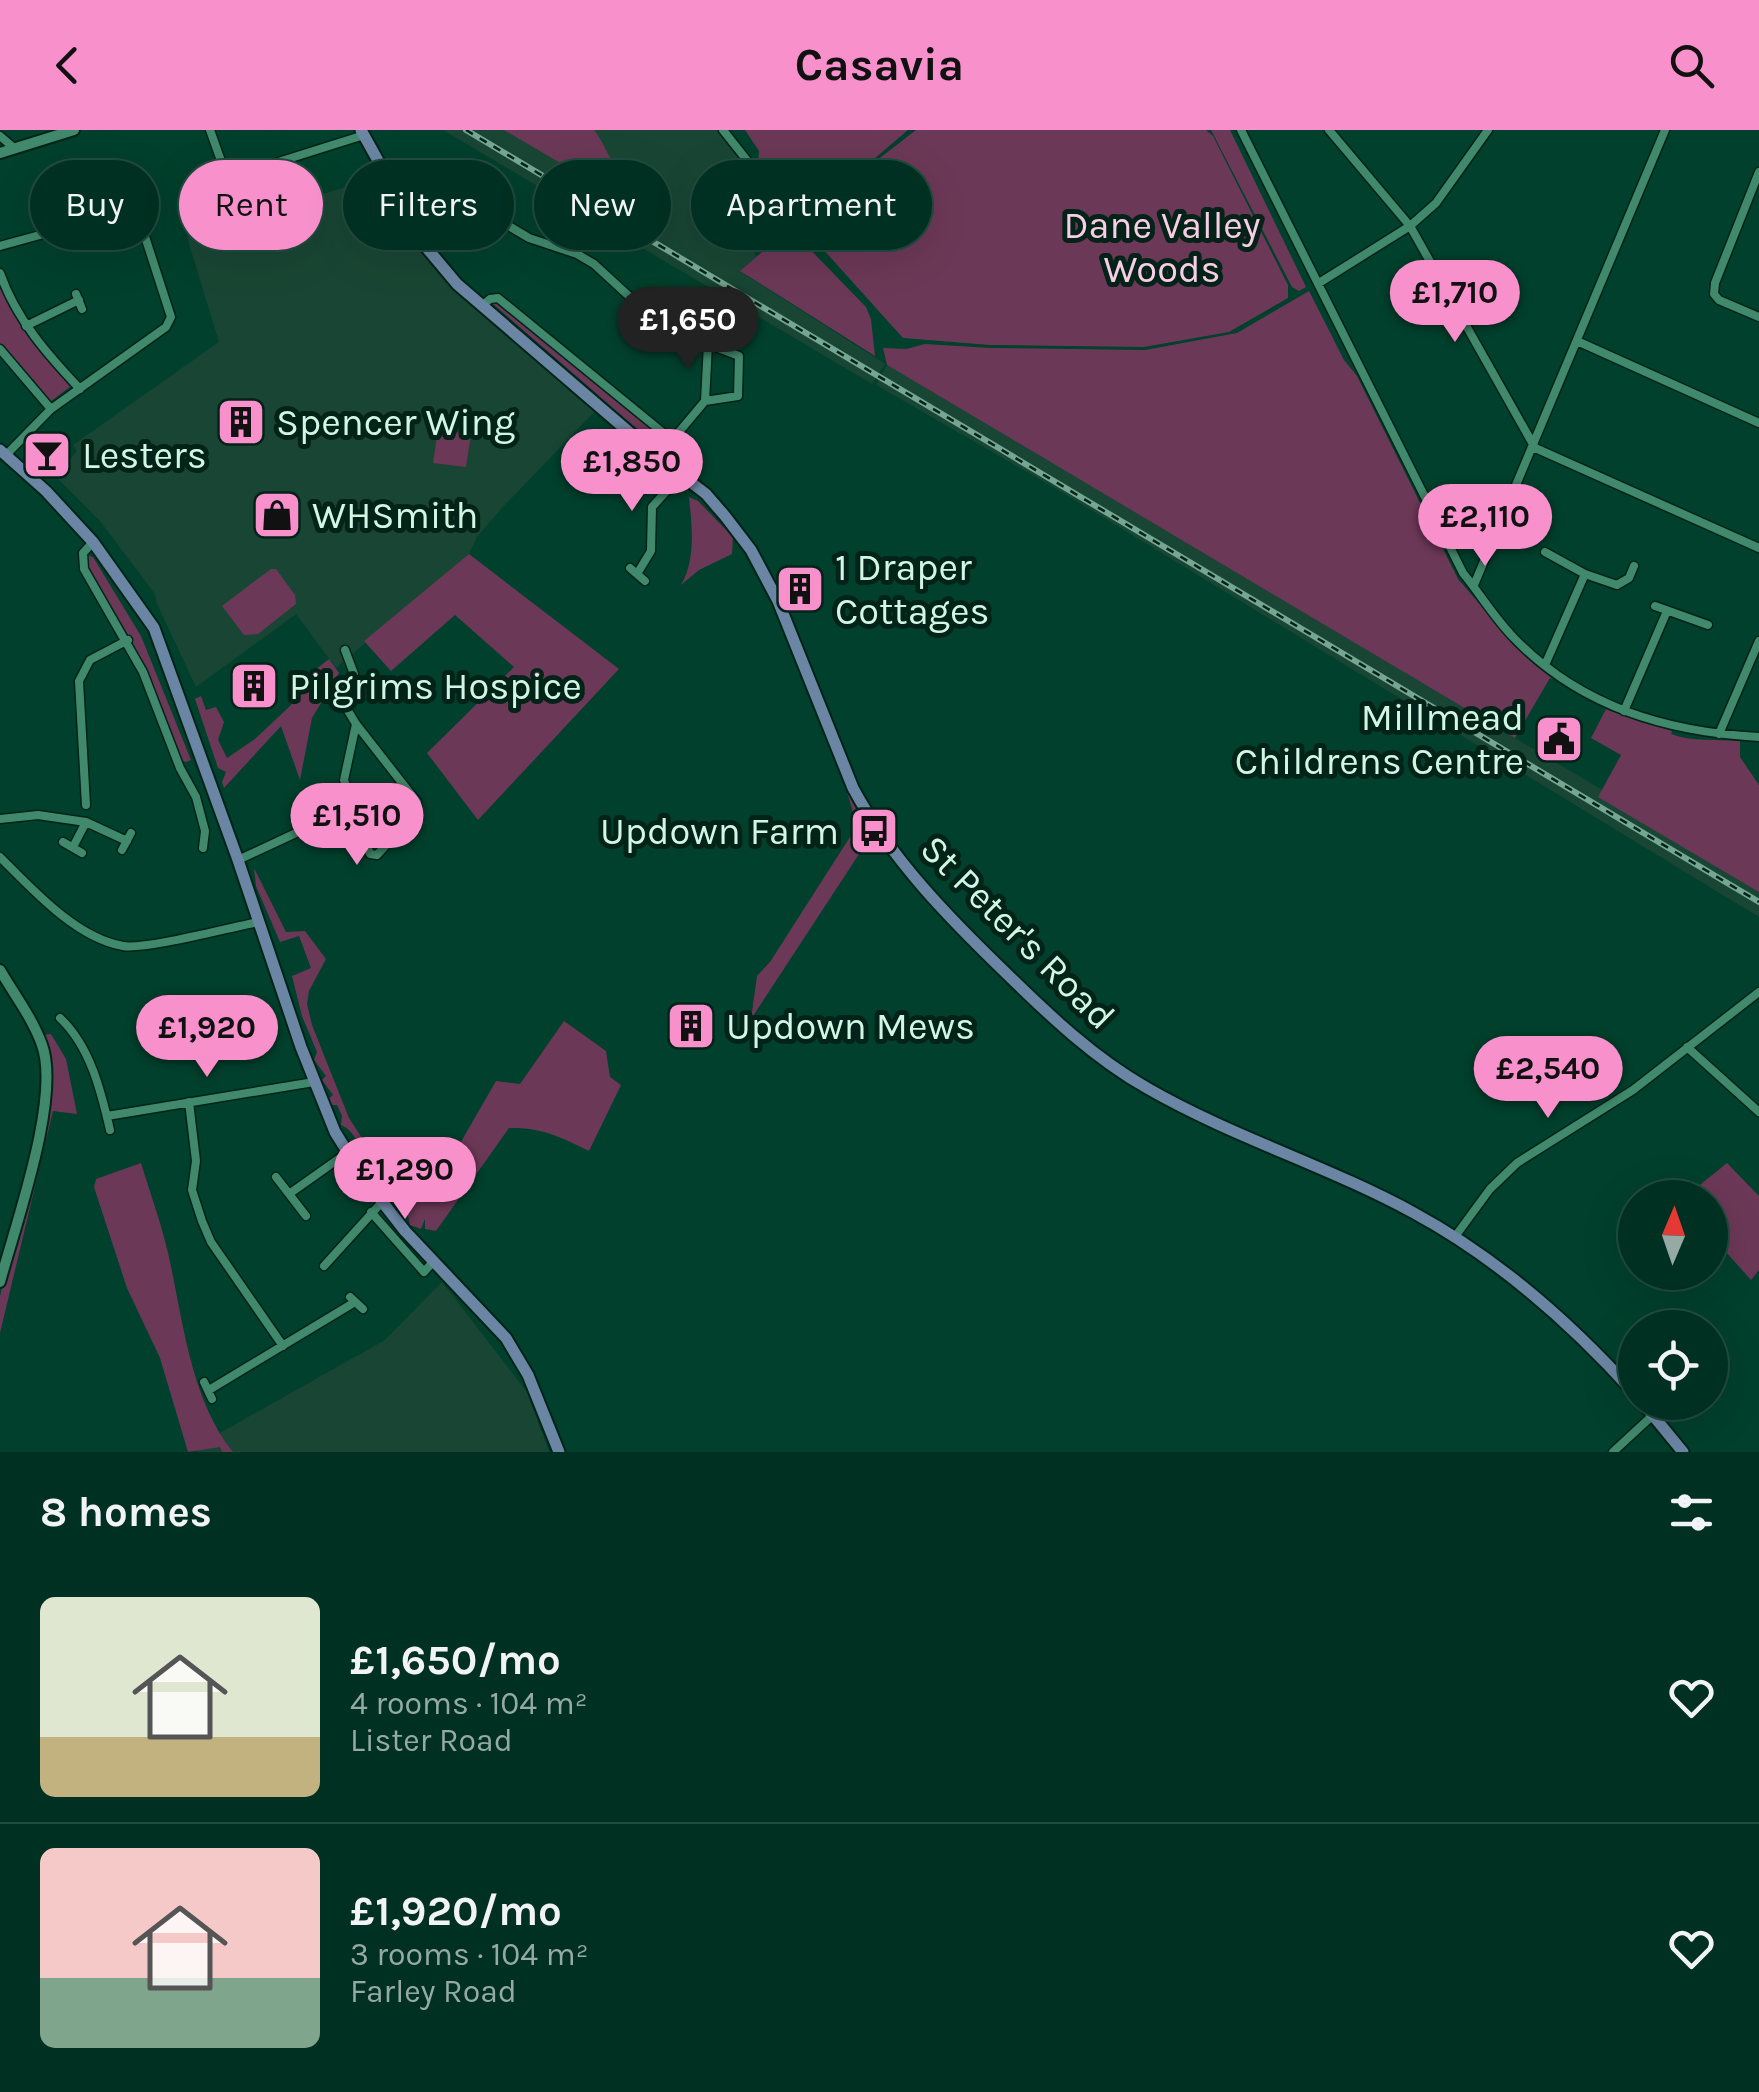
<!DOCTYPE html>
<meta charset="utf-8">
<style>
:root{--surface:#003021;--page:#0e3c2e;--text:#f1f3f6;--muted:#95a9a5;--line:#224b3f;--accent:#f890cc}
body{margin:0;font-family:Karla,sans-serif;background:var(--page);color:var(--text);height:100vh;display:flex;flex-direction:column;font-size:38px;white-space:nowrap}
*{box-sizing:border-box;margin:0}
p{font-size:32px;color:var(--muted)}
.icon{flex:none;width:55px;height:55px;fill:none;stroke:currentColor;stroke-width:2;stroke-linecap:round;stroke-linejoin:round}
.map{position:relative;height:1322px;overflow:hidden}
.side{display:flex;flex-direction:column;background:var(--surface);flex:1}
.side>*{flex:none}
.banner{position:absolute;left:30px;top:30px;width:1000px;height:90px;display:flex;gap:20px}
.needle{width:65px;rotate:2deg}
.buttons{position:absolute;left:1618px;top:1050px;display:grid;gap:20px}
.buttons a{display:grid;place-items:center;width:110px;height:110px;border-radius:50%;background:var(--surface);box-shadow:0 10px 40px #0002,0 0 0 2px var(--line);font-size:50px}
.price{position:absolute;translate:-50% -85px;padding:0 22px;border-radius:35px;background:var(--accent);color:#111;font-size:32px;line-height:65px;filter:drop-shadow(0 2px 5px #0008)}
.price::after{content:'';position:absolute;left:50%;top:60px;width:30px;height:22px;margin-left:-15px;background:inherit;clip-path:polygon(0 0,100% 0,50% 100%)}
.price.on{background:#222;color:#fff}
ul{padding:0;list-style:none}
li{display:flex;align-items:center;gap:30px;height:250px;padding:0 40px}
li+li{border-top:2px solid var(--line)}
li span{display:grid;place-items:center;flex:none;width:280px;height:200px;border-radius:15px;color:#555}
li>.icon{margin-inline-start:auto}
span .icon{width:120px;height:120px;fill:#fffc;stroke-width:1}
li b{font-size:42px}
h2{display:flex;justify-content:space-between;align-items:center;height:120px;padding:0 40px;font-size:42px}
.tag{padding:0 35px;border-radius:45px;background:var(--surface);box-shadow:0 10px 40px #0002,0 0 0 2px var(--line);font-size:35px;line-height:90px}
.tag.on{background:var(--accent);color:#111}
header{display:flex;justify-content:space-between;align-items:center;height:130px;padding:0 40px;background:var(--accent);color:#111;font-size:45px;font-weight:700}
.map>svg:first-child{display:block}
.built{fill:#194634}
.green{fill:#6c3857}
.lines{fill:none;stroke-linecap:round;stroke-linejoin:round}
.street-casing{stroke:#002417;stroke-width:11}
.secondary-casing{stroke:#002417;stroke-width:14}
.primary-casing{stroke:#002417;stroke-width:15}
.street{stroke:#41896c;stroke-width:8}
.secondary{stroke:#41896c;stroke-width:10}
.primary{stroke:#6b86a4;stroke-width:11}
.rail-casing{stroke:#75a694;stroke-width:6}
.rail{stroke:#042318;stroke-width:2.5;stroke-dasharray:8;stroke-linecap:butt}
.labels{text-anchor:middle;stroke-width:10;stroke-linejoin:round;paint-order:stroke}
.park-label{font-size:38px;fill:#f9cde5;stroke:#042318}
.poi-label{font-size:38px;fill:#d2f6e5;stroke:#042318;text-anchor:start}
.street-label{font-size:38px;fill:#d2f6e5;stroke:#042318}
</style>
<header><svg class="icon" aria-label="back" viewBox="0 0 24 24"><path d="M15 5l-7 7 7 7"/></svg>Casavia<svg class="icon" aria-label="search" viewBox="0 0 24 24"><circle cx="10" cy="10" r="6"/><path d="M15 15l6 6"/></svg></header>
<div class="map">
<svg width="1759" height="1322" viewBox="0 0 1759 1322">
<rect width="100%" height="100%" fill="#00402c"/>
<!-- built -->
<path class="built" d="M443,0H718L785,78L745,111L757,126L741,142L885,234L872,254Z
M374,48L381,49L431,135L499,198L596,280L501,379L477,407L469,424L336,538L296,484L196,557L157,474L155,464L100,391L55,346L77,321L73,315L219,212L187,107Z
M887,235L1759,753V787L1060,361L876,255Z
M442,1152L527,1262L549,1322H197L196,1318L218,1304L385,1210Z"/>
<!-- green -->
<path class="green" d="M504,0H594C604,13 608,26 617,38L596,54Z
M745,0H908L832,65L916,0H1206L1213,6L1288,155V168L1229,202L1144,217L990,215L903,208L803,97V87L814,78L791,50L779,59L758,35L759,21Z
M1211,0H1230L1306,157L1299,161L1292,157Z
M791,97L796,109L801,110L866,177L871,189L875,226L740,141Z
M0,155L33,213L71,256L50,272L13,235L0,214Z
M1309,161L1344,230L1357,246L1458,449L1509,508L1553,549L1550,548L1515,608L887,235L883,218L906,219L925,214L991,218L1145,220L1237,203Z
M496,171L665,309V313L659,318L493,174Z
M438,299L471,304L466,337L433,333Z
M689,367L698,371L733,407L732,424L699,440L681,455C696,429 692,397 689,367Z
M469,424L619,539L478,690L427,623L514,537L455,485L391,541L364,511Z
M89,426L93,427L141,506L191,630L186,632L179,629L131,510L85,437L84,429Z
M271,439H276L295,465L296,474L258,504L244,505L222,476Z
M329,529L339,543L312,588L300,650L281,596L224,658L222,652L226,642L218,638L195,569L201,566L206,580L216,577L224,592L218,610L227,628L255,609L291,575L296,555Z
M1606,579L1672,601L1671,604C1692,612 1716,609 1740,611V627L1759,655V762L1598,667L1621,625L1591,608Z
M853,661L876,702L875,708L865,715L751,889L757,846L770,832L857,696L847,662Z
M254,738L286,802L305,801L326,829L309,861L307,874L312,895L349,988L382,1039L385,1038L428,1069L496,951L520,954L564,891L606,921L610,947L621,955L589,1021C561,1007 541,997 509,998L436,1101L425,1099V1089L421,1099L410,1095C407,1070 386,1052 370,1034C360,1021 356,1001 341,995L342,986L337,975H331L328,969L333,965L322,950L326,946L314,930L317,922L302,886L292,846L311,838L299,806L280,812L256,756Z
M51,904L66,929L77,984L53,981L0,1203V1166L48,978L43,905Z
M141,1033C150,1063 161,1092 168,1123C183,1188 190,1269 233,1322H222L220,1317L188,1322L160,1228L127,1158L94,1057L96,1049Z
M1727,1033L1759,1066V1140L1751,1150L1710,1104V1068L1685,1067Z"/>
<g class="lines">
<!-- street casing -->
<g class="street-casing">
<path id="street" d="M210,0L225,42L237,45L364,5
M723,0L802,100
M1241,0L1463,443C1481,465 1495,489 1515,509C1581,577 1667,602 1759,607
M1329,0L1410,96L1534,316
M0,6L14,18
M383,38L393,34L408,36L529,108L577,124L594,134L631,168L708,214L739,226L738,266L705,271
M1759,42L1715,153L1714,164L1719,170L1759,187
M205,59L216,56L219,66
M0,116L131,80L139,88L171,187L166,197L51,279L6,325
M0,143C16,189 47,224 80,259
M1319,153L1410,96L1436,73L1488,0
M76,164L82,179
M483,175L490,169L498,168L672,310
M26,196L79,170
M1577,211L1759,293
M0,219L51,279
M1533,317L1759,418
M658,327L705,271L708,214
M93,412L83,423L84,439L143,542L180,638L196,667L205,701L203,718
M1545,422L1585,444L1617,455L1629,448L1634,436
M630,438L645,451
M637,444L651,421L652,377L681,345
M1474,455L1665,0
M1655,476L1708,495
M345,520L354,544L353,554L338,564L356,594L344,650L370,724L377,725L417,681V672L356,594
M1545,535L1585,444
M1624,581L1667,481
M1719,604L1759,511
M86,675L79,551L90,530L128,510
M0,689L38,685L86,692L127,711
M63,712L82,723
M73,717L86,692
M122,720L131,703
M0,727C32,759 76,808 123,816C146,820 231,797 259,792
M238,730L296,703
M60,888C90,916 101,961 110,1000
M1687,917L1759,982
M189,972L196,1031L192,1060L202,1091L211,1112L283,1216
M107,986L314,952
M276,1047L306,1086
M289,1064L347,1023
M371,1082L424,1142L433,1132
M1454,1108L1490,1059L1517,1033L1633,960L1759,862
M324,1136L382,1072
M350,1167L363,1179
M204,1252L212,1269
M209,1260L355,1172
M1613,1322L1653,1285"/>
</g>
<!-- secondary casing -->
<g class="secondary-casing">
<path id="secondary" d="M0,23L74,0
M0,840C14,864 33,889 42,915C61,968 15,1096 0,1152"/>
</g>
<!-- primary casing -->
<g class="primary-casing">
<path id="primary" d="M361,0L426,117L457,154L658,327L706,364L725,386L751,420L778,471L853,658C891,729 949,788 1007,844C1050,886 1094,928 1147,958C1232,1007 1328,1036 1414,1083C1497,1128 1572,1194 1635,1264
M0,320L46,361L93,412L154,498L238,730L301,917L335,1002L363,1047L405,1101L506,1208L528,1245L559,1322
M1642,1272L1683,1322"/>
</g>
<!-- street -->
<use href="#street" class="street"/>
<!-- secondary -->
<use href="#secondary" class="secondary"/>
<!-- primary -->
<use href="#primary" class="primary"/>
<!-- rail casing -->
<g class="rail-casing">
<path id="rail" d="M466,0L1759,772"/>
</g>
<!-- rail -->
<use href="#rail" class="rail"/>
</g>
<!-- icons -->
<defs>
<g id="building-square" transform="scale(2.5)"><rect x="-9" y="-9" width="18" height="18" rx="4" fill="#f890cc" stroke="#042318"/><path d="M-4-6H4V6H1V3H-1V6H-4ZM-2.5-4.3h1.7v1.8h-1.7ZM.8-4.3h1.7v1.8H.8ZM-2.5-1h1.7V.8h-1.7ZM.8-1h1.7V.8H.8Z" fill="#111"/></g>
<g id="bar-square" transform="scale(2.5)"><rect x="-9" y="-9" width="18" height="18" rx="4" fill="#f890cc" stroke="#042318"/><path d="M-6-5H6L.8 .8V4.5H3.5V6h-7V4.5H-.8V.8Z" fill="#111"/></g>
<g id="shop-square" transform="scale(2.5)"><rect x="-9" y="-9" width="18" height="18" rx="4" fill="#f890cc" stroke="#042318"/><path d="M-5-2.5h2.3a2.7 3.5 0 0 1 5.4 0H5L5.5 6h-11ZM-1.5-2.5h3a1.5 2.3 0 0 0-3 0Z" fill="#111"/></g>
<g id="civic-square" transform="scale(2.5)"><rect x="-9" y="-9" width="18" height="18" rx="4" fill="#f890cc" stroke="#042318"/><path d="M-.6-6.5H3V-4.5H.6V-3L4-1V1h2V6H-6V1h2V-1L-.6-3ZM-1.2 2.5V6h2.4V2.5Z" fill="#111"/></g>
<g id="bus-square" transform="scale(2.5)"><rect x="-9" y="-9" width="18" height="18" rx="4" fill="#f890cc" stroke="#042318"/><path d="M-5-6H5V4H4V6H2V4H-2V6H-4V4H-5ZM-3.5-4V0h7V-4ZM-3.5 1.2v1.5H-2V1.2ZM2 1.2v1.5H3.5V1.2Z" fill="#111"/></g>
</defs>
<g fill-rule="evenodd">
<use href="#building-square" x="241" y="292"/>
<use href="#bar-square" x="47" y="325"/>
<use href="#shop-square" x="277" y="385"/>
<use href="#building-square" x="800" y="459"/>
<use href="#building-square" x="254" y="556"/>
<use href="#civic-square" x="1559" y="609"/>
<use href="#bus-square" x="874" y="701"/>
<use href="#building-square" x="691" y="896"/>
</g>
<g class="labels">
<!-- park labels -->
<g class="park-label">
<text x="1162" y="108">Dane Valley<tspan x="1162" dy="44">Woods</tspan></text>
</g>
<!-- poi labels -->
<g class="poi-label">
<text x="276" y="305">Spencer Wing</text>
<text x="82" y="338">Lesters</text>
<text x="312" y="398">WHSmith</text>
<text x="835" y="450">1 Draper<tspan x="835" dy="44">Cottages</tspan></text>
<text x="289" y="569">Pilgrims Hospice</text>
<text x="1524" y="600" text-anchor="end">Millmead<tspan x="1524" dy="44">Childrens Centre</tspan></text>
<text x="839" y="714" text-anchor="end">Updown Farm</text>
<text x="726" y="909">Updown Mews</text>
</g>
<!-- street labels -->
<g class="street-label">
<text transform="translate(1018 802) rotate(45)" y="13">St Peter's Road</text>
</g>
</g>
</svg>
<div class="buttons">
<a><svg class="needle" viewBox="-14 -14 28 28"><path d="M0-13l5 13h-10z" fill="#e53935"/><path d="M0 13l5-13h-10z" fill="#95a9a5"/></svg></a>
<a><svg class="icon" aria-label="locate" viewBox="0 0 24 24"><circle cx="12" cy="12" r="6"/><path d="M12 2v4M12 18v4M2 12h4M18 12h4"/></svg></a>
</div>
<b class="price" style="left:1455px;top:215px">£1,710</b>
<b class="price on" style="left:688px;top:242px">£1,650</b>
<b class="price" style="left:632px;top:384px">£1,850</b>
<b class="price" style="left:1485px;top:439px">£2,110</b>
<b class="price" style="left:357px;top:738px">£1,510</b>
<b class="price" style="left:207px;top:950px">£1,920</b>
<b class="price" style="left:1548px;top:991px">£2,540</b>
<b class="price" style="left:405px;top:1092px">£1,290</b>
<div class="banner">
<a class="tag">Buy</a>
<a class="tag on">Rent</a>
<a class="tag">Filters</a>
<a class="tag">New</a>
<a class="tag">Apartment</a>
</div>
</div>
<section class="side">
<h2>8 homes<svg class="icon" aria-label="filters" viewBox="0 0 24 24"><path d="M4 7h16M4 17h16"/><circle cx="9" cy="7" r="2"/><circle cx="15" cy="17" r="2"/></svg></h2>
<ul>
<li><span style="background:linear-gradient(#dfe7d0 70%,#c2b280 0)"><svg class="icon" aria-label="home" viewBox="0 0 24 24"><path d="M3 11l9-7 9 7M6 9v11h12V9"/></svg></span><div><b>£1,650/mo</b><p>4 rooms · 104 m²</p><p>Lister Road</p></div><svg class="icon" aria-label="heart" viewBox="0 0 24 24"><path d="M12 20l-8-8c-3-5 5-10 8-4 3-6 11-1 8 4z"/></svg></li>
<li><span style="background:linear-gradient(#f6c9c9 65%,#7fa58c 0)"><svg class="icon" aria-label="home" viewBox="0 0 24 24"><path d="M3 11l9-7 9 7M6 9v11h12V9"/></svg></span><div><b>£1,920/mo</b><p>3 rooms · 104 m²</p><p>Farley Road</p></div><svg class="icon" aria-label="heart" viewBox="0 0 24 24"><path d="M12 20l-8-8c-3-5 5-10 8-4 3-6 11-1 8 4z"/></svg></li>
</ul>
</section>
